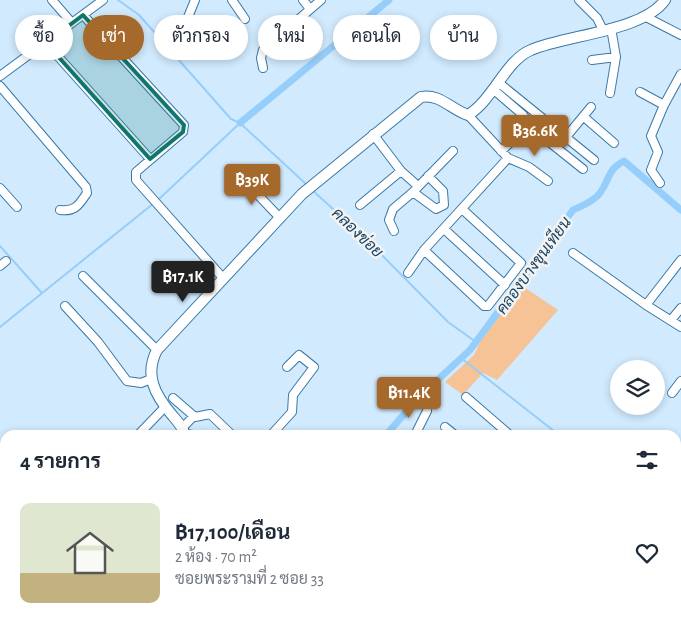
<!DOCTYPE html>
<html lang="th">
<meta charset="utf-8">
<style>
:root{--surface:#fff;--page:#f2f2f3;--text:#1f2937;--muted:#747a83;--accent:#a5692b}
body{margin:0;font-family:"Alegreya Sans",Sarabun,sans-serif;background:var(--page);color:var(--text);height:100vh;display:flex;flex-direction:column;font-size:19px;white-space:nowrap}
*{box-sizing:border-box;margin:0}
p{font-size:16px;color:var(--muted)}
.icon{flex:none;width:28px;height:28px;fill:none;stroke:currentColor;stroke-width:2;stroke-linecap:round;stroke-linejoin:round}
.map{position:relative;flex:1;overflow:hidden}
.sheet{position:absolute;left:0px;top:430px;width:681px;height:195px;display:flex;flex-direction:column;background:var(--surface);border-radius:15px 15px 0 0;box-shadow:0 2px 8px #0003}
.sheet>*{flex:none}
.hud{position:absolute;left:15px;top:15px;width:651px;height:45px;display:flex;gap:10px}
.tools{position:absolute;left:610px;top:360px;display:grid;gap:10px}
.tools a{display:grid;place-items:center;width:55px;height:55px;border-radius:50%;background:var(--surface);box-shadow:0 2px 8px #0003;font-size:25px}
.price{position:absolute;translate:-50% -42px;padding:0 11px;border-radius:5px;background:var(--accent);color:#fff;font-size:16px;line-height:32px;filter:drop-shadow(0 1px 2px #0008)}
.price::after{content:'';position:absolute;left:50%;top:30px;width:15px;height:11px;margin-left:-8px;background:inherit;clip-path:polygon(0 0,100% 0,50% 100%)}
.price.on{background:#222;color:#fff}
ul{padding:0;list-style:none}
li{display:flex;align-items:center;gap:15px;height:125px;padding:0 20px}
li span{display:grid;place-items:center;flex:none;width:140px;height:100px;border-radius:10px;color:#555}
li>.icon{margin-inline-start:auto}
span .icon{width:60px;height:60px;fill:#fffc;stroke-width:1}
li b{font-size:21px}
h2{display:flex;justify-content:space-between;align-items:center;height:60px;padding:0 20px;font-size:21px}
.pill{padding:0 18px;border-radius:22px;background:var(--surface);box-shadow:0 2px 8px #0003;font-size:18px;line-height:45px}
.pill.on{background:var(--accent);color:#fff}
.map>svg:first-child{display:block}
.green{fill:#f6c396}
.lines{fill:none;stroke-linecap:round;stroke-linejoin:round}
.stream{stroke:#96cefb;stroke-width:2}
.canal{stroke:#96cefb;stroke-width:7}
.street-casing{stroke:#3a78a5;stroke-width:10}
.secondary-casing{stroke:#3a78a5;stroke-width:12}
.street{stroke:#fff;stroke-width:8}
.secondary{stroke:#fff;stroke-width:10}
.marked{fill:#0f766e;fill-opacity:0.2;stroke:#0f766e;stroke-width:4;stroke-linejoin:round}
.labels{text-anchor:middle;stroke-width:5;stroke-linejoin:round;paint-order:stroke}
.water-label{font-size:16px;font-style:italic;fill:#1b4563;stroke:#f3f3f3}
</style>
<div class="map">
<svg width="681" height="625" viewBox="0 0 681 625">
<rect width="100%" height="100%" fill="#d1eafe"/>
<!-- green -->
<path class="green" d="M524,287L558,310L497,380L483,373L463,395L445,382L474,355L480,342L517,291Z"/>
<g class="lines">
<!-- stream -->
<path class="stream" d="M118,0L139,15L231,119L240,123L307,185
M312,190L363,236L448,322L476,342
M158,200L240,123
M0,246L41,292
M0,327L154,203
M461,358L559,435
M676,505L681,501
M409,620L414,625"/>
<!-- canal -->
<path class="canal" d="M240,123L389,0
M386,435L419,397L470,350L573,210C582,206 594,201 600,193C611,178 606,171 624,161L681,210
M219,625L223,620"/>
<!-- street casing -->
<g class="street-casing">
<path id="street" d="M52,0L72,23
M195,0L186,22L197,44
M232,0L245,19
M303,0L310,9
M579,0L597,18L603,30
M83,15L184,125L183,132L136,172V180L223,278
M646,17L681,35
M46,43L150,159
M592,60L616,57
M263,68L261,58L263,50L321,0
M0,76L103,0
M499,83L594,160
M0,86L86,187L87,193C79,205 75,212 60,210
M494,90L523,115L533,129L583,169
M640,92L664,105
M610,93L616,57L611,28
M584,117L614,143
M373,134L401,171L418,186
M566,137L591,107
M501,151L511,142
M508,158L529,167L548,181
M241,177L280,218
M660,183L651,170L658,152L651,136L664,105L681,74
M0,188L17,207
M413,192L436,209L444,205L443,191L428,176
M360,205L401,171
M444,229L505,285
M394,231L389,220L393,209L413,192L453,151
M424,250L484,306H488L521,263L462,209
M573,253L646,305L681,327
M0,266L6,261
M408,273L424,250L508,158L468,115
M83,276L157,350
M646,305L681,260
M65,306L98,342L127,381L141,383L151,379
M671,320L681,308
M672,393L681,381
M466,397L510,435
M173,398L195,417L210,414L232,435
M183,427L194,416
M445,427L455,435
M185,434L193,435
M138,435L165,407
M271,435L292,412L293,395L314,367L299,355L287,367
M415,435L427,411
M0,492L5,497
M676,551L681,543
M676,580L681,583
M47,620L52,625
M79,620L84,625
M294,620L299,625
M250,621L254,625
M152,625L157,620
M605,625L608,620"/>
</g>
<!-- secondary casing -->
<g class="secondary-casing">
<path id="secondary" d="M185,435C183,427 178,422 172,415C155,395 144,375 157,350L302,194L421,97C439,93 452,110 468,115C493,100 506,60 531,50C566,35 644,31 665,0
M533,620L539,625
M41,625L43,620
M360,625L365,620"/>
</g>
<!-- street -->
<use href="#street" class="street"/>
<!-- secondary -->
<use href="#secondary" class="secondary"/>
</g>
<!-- marked area -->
<path class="marked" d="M83,15L184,125L183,132L150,159L46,43Z"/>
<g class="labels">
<!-- water labels -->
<g class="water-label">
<text transform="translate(358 232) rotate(44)" y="6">คลองข่อย</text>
<text transform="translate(533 265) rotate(-54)" y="6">คลองบางขุนเทียน</text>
</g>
</g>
</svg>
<div class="tools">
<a><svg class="icon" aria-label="layers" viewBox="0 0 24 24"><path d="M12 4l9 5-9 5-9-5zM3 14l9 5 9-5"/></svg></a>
</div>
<b class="price" style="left:535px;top:157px">฿36.6K</b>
<b class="price" style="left:252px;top:206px">฿39K</b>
<b class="price on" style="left:183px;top:303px">฿17.1K</b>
<b class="price" style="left:409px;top:419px">฿11.4K</b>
<div class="hud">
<a class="pill">ซื้อ</a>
<a class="pill on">เช่า</a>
<a class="pill">ตัวกรอง</a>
<a class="pill">ใหม่</a>
<a class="pill">คอนโด</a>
<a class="pill">บ้าน</a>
</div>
<section class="sheet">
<h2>4 รายการ<svg class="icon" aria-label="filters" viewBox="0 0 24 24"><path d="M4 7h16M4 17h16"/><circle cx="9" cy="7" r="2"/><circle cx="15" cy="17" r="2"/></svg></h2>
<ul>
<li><span style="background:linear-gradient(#dfe7d0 70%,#c2b280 0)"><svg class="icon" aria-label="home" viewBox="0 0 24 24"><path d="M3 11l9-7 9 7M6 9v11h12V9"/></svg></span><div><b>฿17,100/เดือน</b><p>2 ห้อง · 70 m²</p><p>ซอยพระรามที่ 2 ซอย 33</p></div><svg class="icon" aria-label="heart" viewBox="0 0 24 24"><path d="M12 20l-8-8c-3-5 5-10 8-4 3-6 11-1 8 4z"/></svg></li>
</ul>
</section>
</div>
